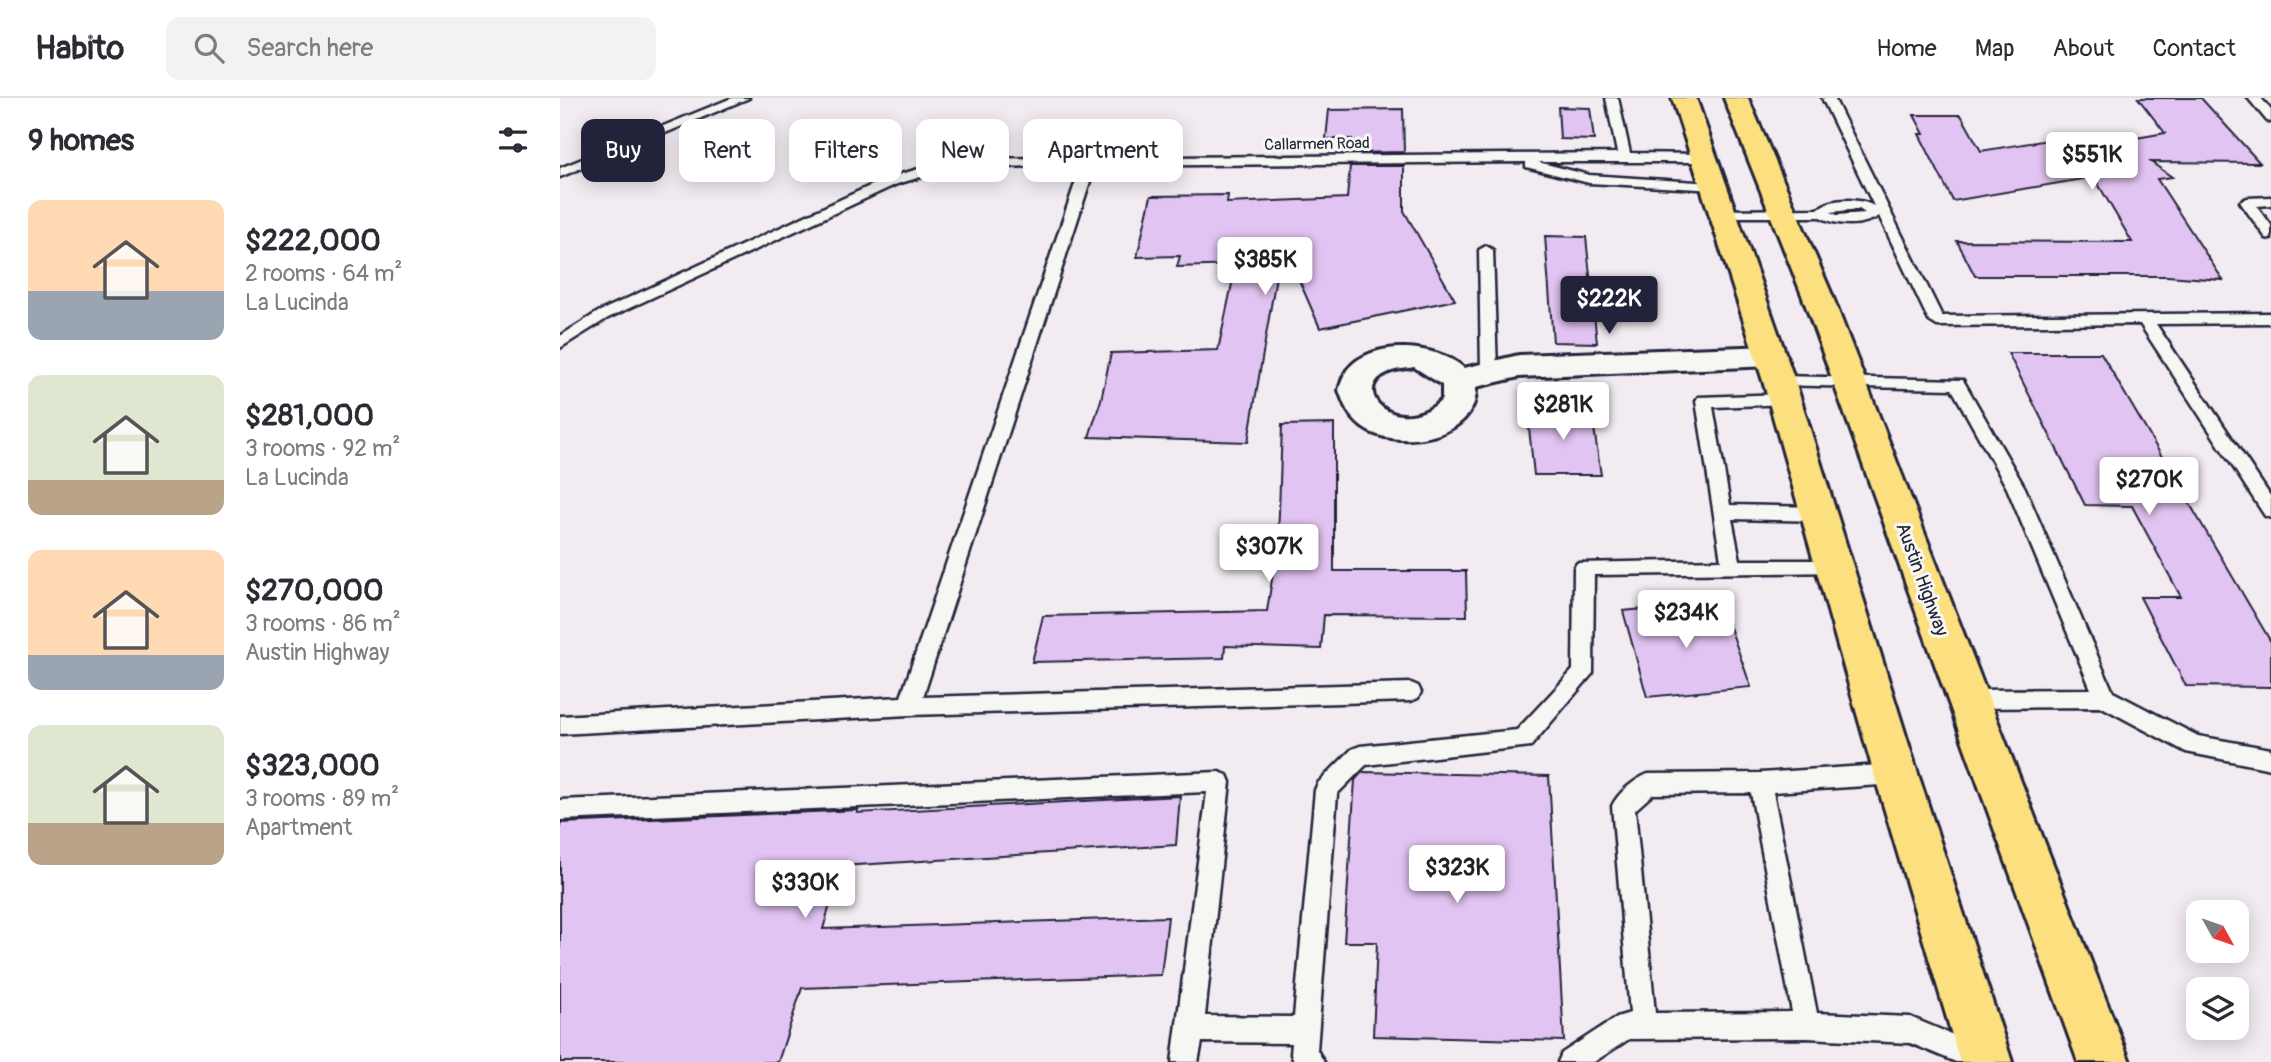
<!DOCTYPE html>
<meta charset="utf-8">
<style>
:root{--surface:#fff;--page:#f2f2f3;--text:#2b2b33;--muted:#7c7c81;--line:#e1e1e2;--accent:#22223b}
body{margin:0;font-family:Pangolin,sans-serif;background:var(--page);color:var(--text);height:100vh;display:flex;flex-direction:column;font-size:26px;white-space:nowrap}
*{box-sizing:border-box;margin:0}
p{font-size:23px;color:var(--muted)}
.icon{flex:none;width:38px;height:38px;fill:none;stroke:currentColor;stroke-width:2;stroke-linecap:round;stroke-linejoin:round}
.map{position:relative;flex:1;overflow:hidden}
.details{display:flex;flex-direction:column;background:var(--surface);width:560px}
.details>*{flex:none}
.top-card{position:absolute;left:21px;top:21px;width:665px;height:63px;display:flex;gap:14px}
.needle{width:46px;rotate:130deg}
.tools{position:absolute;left:1626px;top:802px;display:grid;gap:14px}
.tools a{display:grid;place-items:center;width:63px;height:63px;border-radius:14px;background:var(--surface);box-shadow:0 4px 18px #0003;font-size:35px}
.price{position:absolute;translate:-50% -60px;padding:0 16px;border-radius:7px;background:#fff;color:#222;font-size:23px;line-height:46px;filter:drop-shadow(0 2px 4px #0008)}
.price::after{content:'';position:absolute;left:50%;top:42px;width:21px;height:16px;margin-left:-10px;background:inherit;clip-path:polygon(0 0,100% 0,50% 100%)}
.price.active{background:var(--accent);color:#fff}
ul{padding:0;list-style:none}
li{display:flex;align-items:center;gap:21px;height:175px;padding:0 28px}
li span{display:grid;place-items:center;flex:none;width:196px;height:140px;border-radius:14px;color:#555}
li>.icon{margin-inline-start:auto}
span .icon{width:84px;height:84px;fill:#fffc;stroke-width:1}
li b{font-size:30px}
h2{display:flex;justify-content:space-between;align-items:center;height:84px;padding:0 28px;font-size:30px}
.tag{padding:0 24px;border-radius:14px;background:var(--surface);box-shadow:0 4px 18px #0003;font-size:24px;line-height:63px}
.tag.active{background:var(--accent);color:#fff}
header{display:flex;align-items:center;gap:42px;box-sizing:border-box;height:98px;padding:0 35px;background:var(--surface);border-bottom:2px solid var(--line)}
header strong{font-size:33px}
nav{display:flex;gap:38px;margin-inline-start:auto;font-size:24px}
.search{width:490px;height:63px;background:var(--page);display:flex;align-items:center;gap:18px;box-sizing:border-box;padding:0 24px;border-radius:14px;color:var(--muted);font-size:26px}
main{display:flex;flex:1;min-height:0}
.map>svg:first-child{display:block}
.building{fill:#e2c4f2;stroke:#22223b;stroke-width:2}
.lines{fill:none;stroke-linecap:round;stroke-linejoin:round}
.lane-casing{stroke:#22223b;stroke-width:5}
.street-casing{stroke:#22223b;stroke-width:6}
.primary-casing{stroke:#22223b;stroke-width:6}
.lane{fill:#f6f6f2;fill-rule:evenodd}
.street{fill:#f6f6f2;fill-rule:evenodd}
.primary{fill:#fce080;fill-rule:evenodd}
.labels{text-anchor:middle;stroke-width:6;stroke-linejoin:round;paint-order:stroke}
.far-street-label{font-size:16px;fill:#22223b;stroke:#f6f6f2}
.street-label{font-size:19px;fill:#22223b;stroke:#f6f6f2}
</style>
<header>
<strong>Habito</strong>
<div class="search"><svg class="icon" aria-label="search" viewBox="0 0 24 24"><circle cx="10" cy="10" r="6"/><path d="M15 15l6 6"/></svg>Search here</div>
<nav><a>Home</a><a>Map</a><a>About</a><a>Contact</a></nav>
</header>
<main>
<section class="details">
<h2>9 homes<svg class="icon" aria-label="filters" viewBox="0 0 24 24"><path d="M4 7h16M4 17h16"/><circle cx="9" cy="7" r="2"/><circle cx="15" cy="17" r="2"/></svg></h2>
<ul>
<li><span style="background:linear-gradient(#ffd9b3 65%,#9aa5b1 0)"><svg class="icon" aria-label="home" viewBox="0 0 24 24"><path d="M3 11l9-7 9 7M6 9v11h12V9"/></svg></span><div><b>$222,000</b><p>2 rooms · 64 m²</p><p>La Lucinda</p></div></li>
<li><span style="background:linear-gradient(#dfe7d0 75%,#b9a48a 0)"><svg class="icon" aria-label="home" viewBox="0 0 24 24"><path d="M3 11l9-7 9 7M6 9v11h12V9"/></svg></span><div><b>$281,000</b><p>3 rooms · 92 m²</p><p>La Lucinda</p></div></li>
<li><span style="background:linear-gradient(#ffd9b3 75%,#9aa5b1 0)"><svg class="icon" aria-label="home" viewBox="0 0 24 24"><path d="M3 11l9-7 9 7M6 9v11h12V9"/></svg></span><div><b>$270,000</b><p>3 rooms · 86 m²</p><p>Austin Highway</p></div></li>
<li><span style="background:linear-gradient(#dfe7d0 70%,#b9a48a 0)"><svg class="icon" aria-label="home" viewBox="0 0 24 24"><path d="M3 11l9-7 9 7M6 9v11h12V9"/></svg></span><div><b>$323,000</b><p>3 rooms · 89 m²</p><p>Apartment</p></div></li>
</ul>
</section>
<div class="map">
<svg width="1711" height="964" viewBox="0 0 1711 964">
<rect width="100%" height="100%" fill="#f2ecf2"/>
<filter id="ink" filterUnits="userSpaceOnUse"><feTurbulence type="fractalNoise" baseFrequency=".0143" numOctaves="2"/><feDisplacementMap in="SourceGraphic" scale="14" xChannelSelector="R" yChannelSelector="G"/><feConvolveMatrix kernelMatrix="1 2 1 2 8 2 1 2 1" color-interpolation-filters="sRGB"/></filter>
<g filter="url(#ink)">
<!-- building -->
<path class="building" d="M1578,0H1641L1700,65L1591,64L1612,79L1597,81L1663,182L1607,178H1415L1397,143L1572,144L1534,79L1393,103L1359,36H1364L1354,17H1401L1421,53L1494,41L1507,52L1605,35Z
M998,9L1030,10L1034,42L1000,41Z
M843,11L844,54L791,55L792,41H766L769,12Z
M790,68H844V113L895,202L760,230L722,143L688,344L529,339L541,302L551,255L658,252L676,167L617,169L620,158L577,159L591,98L668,97L667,105L787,100Z
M985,138L1026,139L1037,245L993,244Z
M1448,255H1541L1711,544V589L1626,588L1580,499H1621L1572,408L1525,407Z
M1031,310L1041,377H974L967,311Z
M774,326V473H906L907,518L764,517L761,551L665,548L664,560L472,564L483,518L707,513L718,443L722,327Z
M1161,504L1191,589L1087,599L1063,513Z
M802,674L989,678L1004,943L813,938L817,844H784L795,682Z
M620,698L616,747L281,768L263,831L608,819L601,877L242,890L218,964H0V725L298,712L297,715Z"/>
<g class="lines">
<!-- lane casing -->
<g class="lane-casing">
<path id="lane" d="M172,0H189L0,79V70Z
M1046,0H1058L1070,55L1142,56L1149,60L1142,64H978L1029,77L1152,85L1157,86V92L1029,85L966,69V64L535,68L363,599L851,585L858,588L861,594L858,600L851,603L349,617L0,636V618L341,599L521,68L395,69L337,86L48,220L0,250V238L38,214L327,80L394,61L1057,55Z
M1262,0H1274L1382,218L1711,215V225L1596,226L1711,399V420L1705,418L1580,226L1377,228L1369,223L1319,118C1302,129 1278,128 1260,119H1157L1155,116L1162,112L1258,111C1270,99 1300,100 1314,108ZM1299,111L1305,115L1277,117L1271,114Z
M1688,0H1701L1711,12V24L1707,23Z
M1711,99V107L1697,108L1711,127V141L1706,140L1680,104L1687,100Z
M926,148L933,152L937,274L929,279L921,274L919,152Z
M1219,278L1403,282L1465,390L1553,594L1638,638L1711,651V671L1626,654L1542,609L1408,610L1401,607L1398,601L1401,595L1408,592L1531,591L1447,390L1392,291L1213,287L1211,283L1213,279Z
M1225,296L1231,298L1233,302L1231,306L1153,309L1170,407L1260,409L1266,411L1269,416L1266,421L1260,423L1172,421L1180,462H1276L1283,464L1286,469L1283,474L1034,477L1033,575L971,648L806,667L777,696L757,952L764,964H734L731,956L732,945L642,944L638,964H612L647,694L0,722V702L659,674L667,677L670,684L645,918L734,919L755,692L758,685L792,651L800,648L957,632L1013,572L1014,470L1017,465L1161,462L1136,303L1138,299Z
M1336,666L1344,669L1347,676L1344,683L1336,686L1213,694L1257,915L1350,919L1427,951L1431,960L1429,964H1396L1350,945L1247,940L1069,941L1034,964H998L1002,955L1057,919L1070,915L1052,708C1058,695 1075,681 1088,676L1200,675ZM1191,695L1232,914L1095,915L1075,712L1093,696Z"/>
</g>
<!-- street casing -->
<g class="street-casing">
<path id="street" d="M1211,248L1222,251L1227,258L1222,265L1211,268L959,279L916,289C919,341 836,354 802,329C789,319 784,307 779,292C781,285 783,278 787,272C812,240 877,246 904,270L959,257ZM854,269L882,287V302C838,342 788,293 827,275C834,271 845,271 854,269Z"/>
</g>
<!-- primary casing -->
<g class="primary-casing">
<path id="primary" d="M1112,0H1136L1235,283L1358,676L1452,964H1400L1314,676L1203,283Z
M1164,0H1188L1272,197L1570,964H1518L1242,197Z"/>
</g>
<!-- lane -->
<use href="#lane" class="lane"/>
<!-- street -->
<use href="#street" class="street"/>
<!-- primary -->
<use href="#primary" class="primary"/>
</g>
</g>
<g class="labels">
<!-- far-street labels -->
<g class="far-street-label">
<text transform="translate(757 45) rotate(-1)" y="6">Callarmen Road</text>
</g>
<!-- street labels -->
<g class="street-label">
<text transform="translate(1363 481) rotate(70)" y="7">Austin Highway</text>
</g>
</g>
</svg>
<div class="tools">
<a><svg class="needle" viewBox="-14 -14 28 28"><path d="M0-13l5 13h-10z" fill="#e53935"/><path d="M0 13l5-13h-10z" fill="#7c7c81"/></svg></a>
<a><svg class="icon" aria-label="layers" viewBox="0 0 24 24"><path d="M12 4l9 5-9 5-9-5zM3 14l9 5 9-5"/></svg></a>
</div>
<b class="price" style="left:1532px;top:94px">$551K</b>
<b class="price" style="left:705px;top:199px">$385K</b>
<b class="price active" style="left:1049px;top:238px">$222K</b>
<b class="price" style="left:1003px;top:344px">$281K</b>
<b class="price" style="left:1589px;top:419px">$270K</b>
<b class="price" style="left:709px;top:486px">$307K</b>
<b class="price" style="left:1126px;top:552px">$234K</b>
<b class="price" style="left:897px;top:807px">$323K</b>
<b class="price" style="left:245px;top:822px">$330K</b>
<div class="top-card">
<a class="tag active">Buy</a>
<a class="tag">Rent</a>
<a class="tag">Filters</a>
<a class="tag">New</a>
<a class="tag">Apartment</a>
</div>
</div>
</main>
